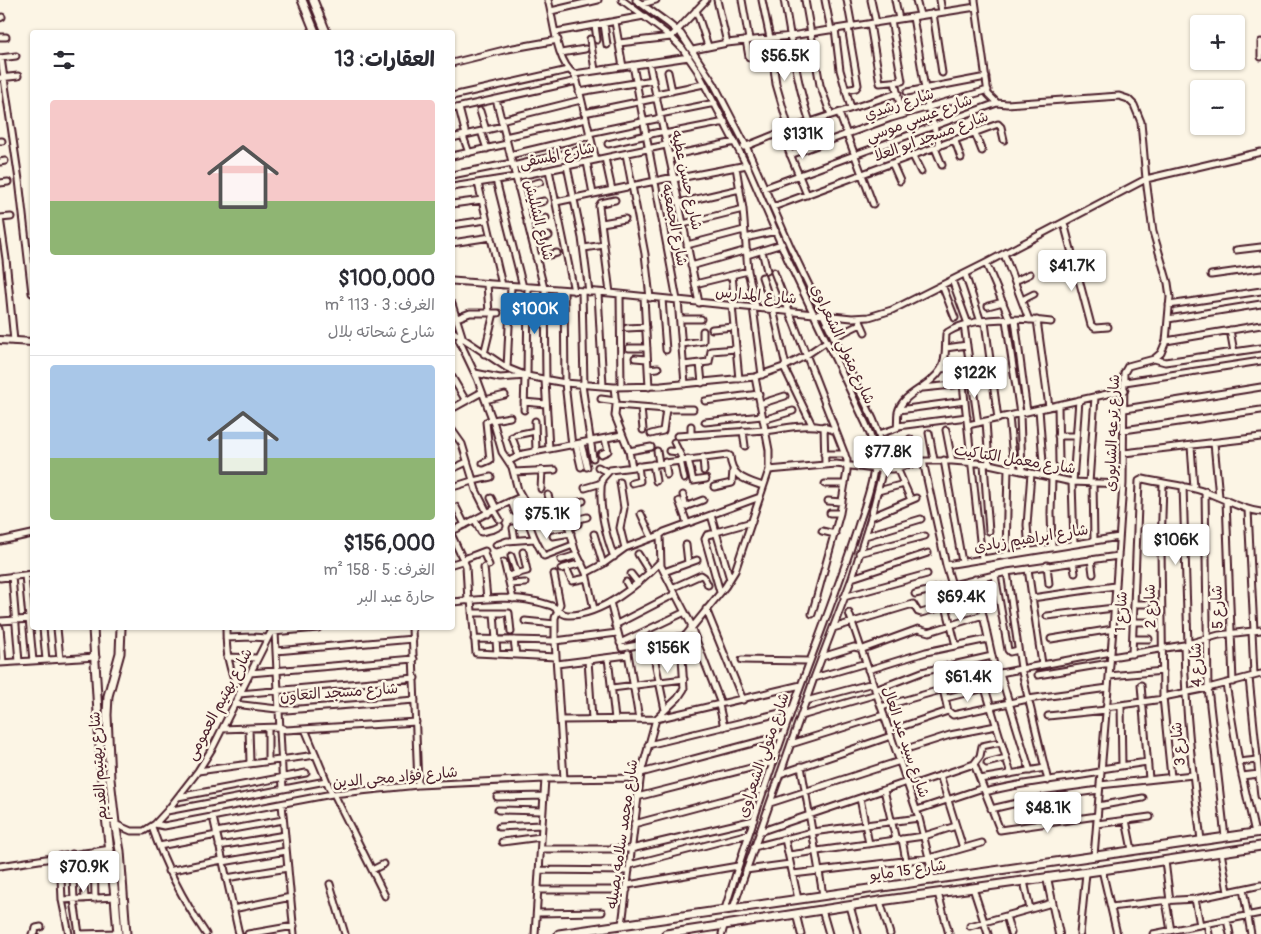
<!DOCTYPE html>
<html lang="ar">
<meta charset="utf-8">
<style>
:root{--surface:#fff;--page:#f2f2f3;--text:#2b2b33;--muted:#7c7c81;--line:#e1e1e2;--accent:#1f6fb2}
body{margin:0;font-family:Pangolin,"Playpen Sans Arabic",sans-serif;background:var(--page);color:var(--text);direction:rtl;height:100vh;display:flex;flex-direction:column;font-size:19px;white-space:nowrap}
*{box-sizing:border-box;margin:0}
p{font-size:16px;color:var(--muted)}
.icon{flex:none;width:28px;height:28px;fill:none;stroke:currentColor;stroke-width:2;stroke-linecap:round;stroke-linejoin:round}
.map{position:relative;flex:1;overflow:hidden;direction:ltr}
.drawer{position:absolute;left:30px;top:30px;width:425px;height:600px;display:flex;flex-direction:column;background:var(--surface);border-radius:5px;box-shadow:0 1px 4px #0004;direction:rtl}
.drawer>*{flex:none}
.controls{position:absolute;left:1190px;top:15px;display:grid;gap:10px}
.controls a{display:grid;place-items:center;width:55px;height:55px;border-radius:5px;background:var(--surface);box-shadow:0 1px 4px #0004;font-size:25px}
.price{position:absolute;translate:-50% -42px;padding:0 11px;border-radius:5px;background:#fff;color:#222;font-size:16px;line-height:32px;filter:drop-shadow(0 1px 2px #0008)}
.price::after{content:'';position:absolute;left:50%;top:30px;width:15px;height:11px;margin-left:-8px;background:inherit;clip-path:polygon(0 0,100% 0,50% 100%)}
.price.selected{background:var(--accent);color:#fff}
ul{padding:0;list-style:none}
li{display:grid;align-content:center;gap:10px;height:265px;padding:0 20px}
li+li{border-top:1px solid var(--line)}
li span{display:grid;place-items:center;height:155px;border-radius:5px;color:#555}
li>.icon{margin-inline-start:auto}
span .icon{width:90px;height:90px;fill:#fffc;stroke-width:1}
li b{font-size:21px}
h2{display:flex;justify-content:space-between;align-items:center;height:60px;padding:0 20px;font-size:21px}
.map>svg:first-child{display:block}
.lines{fill:none;stroke-linecap:round;stroke-linejoin:round}
.minor-casing{stroke:#4a1f2b;stroke-width:9}
.tertiary-casing{stroke:#4a1f2b;stroke-width:10}
.secondary-casing{stroke:#4a1f2b;stroke-width:11}
.minor{stroke:#fcf5e5;stroke-width:5}
.tertiary{stroke:#fcf5e5;stroke-width:6}
.secondary{stroke:#fcf5e5;stroke-width:7}
.labels{text-anchor:middle;stroke-width:5;stroke-linejoin:round;paint-order:stroke}
.street-label{font-size:15px;fill:#4a1f2b;stroke:#fcf5e5}
</style>
<div class="map">
<svg width="1261" height="934" viewBox="0 0 1261 934">
<rect width="100%" height="100%" fill="#fcf5e5"/>
<filter id="ink" filterUnits="userSpaceOnUse"><feTurbulence type="fractalNoise" baseFrequency=".02" numOctaves="2"/><feDisplacementMap in="SourceGraphic" scale="10" xChannelSelector="R" yChannelSelector="G"/><feConvolveMatrix kernelMatrix="1 2 1 2 8 2 1 2 1" color-interpolation-filters="sRGB"/></filter>
<g filter="url(#ink)">
<g class="lines">
<!-- minor casing -->
<g class="minor-casing">
<path id="minor" d="M548,0C554,20 556,62 574,74L577,81L596,160
M622,0L671,37L682,48L697,70L749,170L787,258L866,424C872,437 875,453 874,468C872,487 865,505 859,523C847,562 833,599 819,637C785,727 753,818 725,909
M636,0L669,24L681,34L714,84L746,146L791,248L873,419L879,434L883,469L871,517L852,578L814,678L733,908
M717,0L727,43
M742,0L749,39
M762,0L770,38L776,84L789,129
M784,0C792,41 796,82 810,122
M805,0L820,85L831,115
M825,0L831,30
M847,0L852,27
M871,0L876,23
M895,0L899,19
M916,0L920,15
M940,0L942,12
M975,0L988,94L997,103L1007,104L1119,96L1128,99L1134,105L1141,122L1146,179L1153,232L1168,283L1170,297L1166,341L1161,353L1154,359L1128,366L1124,373L1123,484L1113,629L1094,856
M642,4L656,0
M696,10L708,46
M551,11L598,0
M933,13L942,73
M913,17L928,107L940,146
M0,18L2,17
M615,22L623,67
M604,24L607,45
M870,24L880,83L902,81L891,20
M595,25L597,40
M835,29L840,70L851,108
M556,32L644,16
M0,37H6
M590,39L595,70
M746,40L749,57
M1261,42V57
M619,43L671,37L706,0
M693,50L727,43L791,36L976,7
M561,53L585,49
M0,58L16,56
M1,58L19,180L32,293
M452,63L508,49L558,40
M649,63L674,179L699,303
M633,65L677,300
M668,72L672,91
M574,74L689,57
M0,78L18,76
M895,82L902,115
M845,90L856,88L858,85L848,27
M579,92L653,80
M907,92L986,77
M656,94L704,84
M452,96L568,70
M496,99L544,288
M459,108L466,135
M452,109L577,81
M480,111L486,130
M584,113L657,98
M839,113L873,204
M660,114L715,103
M501,120L581,100
M481,131L487,149
M781,132L807,195
M589,133L661,118
M975,133L982,151
M664,134L725,122
M463,136L469,153
M505,137L586,119
M452,138L503,126
M0,141H2
M955,141L961,158
M608,144L664,131
M744,147L789,129L898,93
M935,148L942,165
M626,154L645,254L650,298
M510,155L590,136
M790,155L891,118L988,90
M452,156L507,144
M669,156L735,142
M913,156L921,172
M605,158L612,190
M0,162L5,161
M587,162L593,194
M892,163L900,181
M513,166L592,147
M567,166L582,238L589,292
M736,167L743,209L748,271L756,307
M549,170L574,291
M452,175L512,163
M674,179L747,165
M496,180L523,287
M0,183L8,182
M478,183L502,285
M452,187L515,177L666,145
M518,188L540,182
M764,188L997,103
M556,202L674,177
M679,203L740,189
M452,204L482,200
M523,206L544,201
M773,207L998,124L1001,127L1004,140
M0,218L6,259L14,341
M0,218L11,217
M527,223L546,218
M602,223L625,219
M1064,223L1091,325L1095,328L1108,327
M683,224L743,209
M452,225L486,220
M745,238L776,231
M532,240L549,236
M452,243L491,237
M687,245L744,230
M584,248L604,245
M1236,250L1261,247
M762,251L767,271
M1004,254L1029,320
M747,255L782,244
M536,258L557,253
M986,263L1010,320
M691,266L747,250
M774,272L847,460V471L840,513L812,614
M965,274L981,322
M732,275L735,306
M1211,275L1261,268
M762,277L773,309L786,366
M952,280L968,324
M452,281L610,293L852,318L869,317L892,310L986,263L1146,179L1261,152
M1015,281L1030,274
M487,284L489,313
M695,284L748,271
M942,285L955,318
M545,289L546,380
M564,290L565,383L572,446
M582,291L584,385
M598,293L603,386
M610,293L599,206L601,203L615,200
M620,294L621,387
M644,297L649,387
M662,299L666,350
M678,300L685,384
M1022,300L1034,294
M452,304L463,339
M732,305L739,379
M1169,305L1261,291
M988,306L1003,302
M753,307L762,375
M457,318L470,313H498
M680,319H701
M1168,319L1261,304
M1006,320L1020,414L1022,471
M1015,320L1027,412
M1037,320L1049,407
M860,321L865,332
M985,322L998,419
M964,325L978,423
M627,328L646,327
M712,329L734,327
M1230,330L1234,352
M452,331L507,368L527,376L565,383L614,387L661,386L755,377L786,366L805,356L827,341
M834,337L861,324
M459,340L477,378L494,424L502,452L512,467L518,490L532,515L544,514L583,501
M1166,341L1261,325
M682,344L703,341V331
M629,348H647
M946,348L967,345
M484,354L494,313
M635,358L647,359
M1154,359L1165,362L1261,348
M700,363L702,383
M683,365L709,362L711,351L736,349
M784,367L812,425
M507,368L511,286
M648,369L658,368
M941,369L970,366
M475,373L500,378L527,376L528,287
M452,377L466,401
M545,380L549,449
M1125,382L1261,361
M963,384L982,559
M582,385L593,458
M614,387L616,405L615,416L629,451L632,467
M923,388L973,383
M601,399L616,401
M485,400L505,395
M705,401L759,394
M524,402L546,404
M760,404L785,396
M616,405L666,409H693
M1058,405L1059,462
M455,407L482,392
M641,407L643,430
M1039,409L1044,476
M1125,409L1261,387
M524,410L525,376
M899,410L965,401
M1009,416L1014,469
M493,420L510,417
M763,420L793,411
M535,421L536,451
M986,421L989,464
M705,422L762,416
M968,425L1125,390
M691,426V435
M824,426L825,465
M898,426L967,417
M452,430L462,444L476,490L488,514
M946,430L952,461
M1124,430L1261,410
M743,431L745,446
M765,431C789,428 813,421 835,431
M929,433L934,460
M651,434L663,431L666,409
M879,434L897,428C898,423 897,417 898,412C903,392 930,388 941,369C947,359 945,345 946,334L948,332C975,316 1020,318 1051,322
M516,435L535,431
M677,436L765,430
M1058,436H1076
M512,437L519,456
M910,439L914,462
M674,442L683,460
M1214,443L1219,497
M581,444L587,467
M576,445L581,467
M1191,446L1194,488
M629,451L651,447
M657,451L659,463
M669,451L679,452
M1124,453L1261,437
M601,454L608,451L605,439
M824,454H845
M703,457L704,471
M688,459L693,481L706,479
M680,460L684,479
M944,460L962,562
M509,461L523,454L622,435
M923,461L946,565L957,602
M665,462L667,475
M483,463L490,460L486,422L492,419
M653,464L656,481
M984,464L989,531
M598,467L607,472
M897,468L911,500
M452,469L467,462
M769,470L836,464L874,469H893L923,461H952L989,464L1072,482L1123,484
M514,472L555,470
M1052,478L1051,513L1052,547
M473,481L491,477
M620,482L624,508L620,528L625,548
M1072,482L1074,544
M1073,482L1079,400
M632,483L640,481L638,466
M1089,483L1095,397
M1093,483L1094,540
M825,484H845
M1163,484L1161,549L1163,697L1171,777
M456,486L472,481
M1183,486L1188,645
M714,487L732,483L733,470
M585,488L602,483
M541,489L542,470
M878,491L904,484
M1205,491L1208,688L1225,837
M548,495L553,511
M683,495L686,507
M491,498L496,508
M1226,500L1233,682
M511,501L515,512
M679,501L687,523
M828,501L842,502
M456,507L465,525
M682,508L703,500
M559,509L569,528L575,550L586,573L594,609
M494,510L500,520
M1248,510L1254,631
M830,513H840
M641,514L652,538
M711,515L730,579
M871,517L916,498
M528,519C531,533 537,544 544,556L573,545
M475,520L481,532L494,529L500,526
M513,528L515,540
M569,528L578,524L579,519L587,517
M452,531C476,520 497,506 521,497
M822,531L835,534
M716,532L752,522
M716,533L707,535L705,539L720,592
M594,534L603,564
M452,536L466,566L468,601
M553,536L571,533
M865,536L921,519
M0,541L32,534
M496,545L507,541L534,539
M686,545L688,563
M1029,551L1027,525L1031,473
M483,552L489,565
M859,553L925,536
M638,554L650,573
M1006,555L1008,468
M511,556L517,574
M614,557C605,534 598,504 602,479L610,470L728,455L730,456C731,477 746,480 763,486
M464,559L485,551
M1091,559L1093,574
M561,560L577,555
M504,562L513,599
M1073,562L1075,573
M452,564L465,560
M946,565L1119,537
M1047,565L1049,584
M484,567L487,599
M561,569L582,563
M1028,569L1042,664
M568,572L572,581L587,578
M664,572L697,560
M1007,572L1021,668L1048,781
M586,573L603,564L625,548L660,535
M554,574L560,604L555,618V641L564,779
M631,574L638,583
M25,575L33,661
M995,575L1008,650L1010,652L1018,650
M12,576L19,662
M508,576L527,571L523,552
M0,578L32,574
M852,578L928,553
M975,579L996,674
M626,582L630,589
M510,584L525,583
M672,588L701,575L704,577L708,585
M915,594L1007,572L1118,556
M844,597L927,574
M1032,598L1115,586
M471,600L476,653L556,657
M452,602C478,600 508,595 533,601C539,602 546,604 552,606C558,609 562,615 568,615C601,616 639,584 660,562
M610,602L622,648L684,636
M1134,604H1147
M946,606L956,646
M706,609L743,700
M472,613H509L511,632
M494,613L497,654
M849,613L919,818L929,858L932,881
M1047,616L1114,608
M0,621L32,619
M525,621L555,624
M1133,622H1147
M615,625L675,594
M692,626L661,566L660,535L664,532L760,497
M691,627L721,704
M0,628L3,663
M43,628L46,660
M57,628L60,659
M226,628C226,651 228,671 241,692
M412,628L418,785
M833,628L913,604L918,612L921,613L966,600
M1252,631L1254,675
M273,632L318,628
M275,632L283,789
M226,638L252,637L267,638
M474,639L555,641L617,633
M1051,639L1113,629
M1133,639H1149
M514,640L516,655
M651,642L665,710
M620,643L685,612
M1184,645C1185,711 1193,776 1201,840
M276,651L413,639
M628,653L639,719
M1132,654L1139,481L1143,479C1164,484 1186,485 1205,492C1224,498 1241,510 1261,512
M227,657L257,658
M822,657L854,647L863,649L918,629L929,632L983,615
M1111,657L1184,645L1219,635L1261,630
M608,658L615,719
M588,660L592,719
M742,660L809,661
M0,663L96,657
M557,664L628,655
M868,670L926,652L988,639
M250,673L414,659
M1000,673L1030,771
M1038,675L1110,663
M1109,676L1163,671
M814,678L866,663
M982,678L1011,774
M1249,678L1261,796
M1226,684L1239,762L1255,833
M1141,685L1149,779
M612,688L684,679
M875,690L922,672L992,656
M239,694L415,678
M1163,697L1208,688L1261,674
M946,698L985,688
M806,701L873,683
M234,704L286,710L415,700
M719,705L724,727
M1121,705L1122,766
M881,707L1000,673L1111,652
M1106,707L1163,699
M948,711L953,715L1028,699L1108,688
M801,716L877,694
M1048,716L1106,710
M656,719L678,698L684,689L681,641L725,587L735,571L769,470V450L755,377
M560,720L656,719L801,685
M249,728L250,763
M268,728V761
M222,729L280,727L286,730L416,722
M305,729L332,794
M889,731L948,711L943,689
M791,744L884,715
M648,745L792,710
M897,752L950,735L996,726
M1239,762L1257,760
M987,763L1006,758
M974,764L1000,830L1097,816
M801,766L823,895
M1101,769L1147,762
M198,771L316,755
M641,773L783,735
M780,774L891,736
M940,775L963,848
M1242,776L1259,774
M980,779L1045,768
M1100,785L1193,775
M909,786L974,764L980,756L982,746L1001,742
M884,790L896,840
M985,792C1023,782 1062,779 1100,772
M334,794L385,896
M178,797L306,773
M497,797L544,796
M637,797L774,762
M860,798L869,844
M770,803L900,761
M282,804L294,934
M1098,806L1143,798
M991,809L1034,799L1099,790
M498,810L543,811
M917,810L983,788
M167,811L326,781
M213,817L239,934
M1126,820L1132,850
M115,824L131,831H144L155,824L167,811L198,771L213,747L273,628
M155,824L164,826L332,794L418,785L545,779L640,778
M634,824L765,789
M1097,824L1150,817
M152,827C165,866 183,900 206,934
M499,827L542,825
M216,832L283,820
M759,832L907,782
M785,839L798,899
M902,839L906,861
M502,842L541,837
M159,846L217,835
M219,846L285,835
M754,847L812,832L919,818
M541,849H631L754,820
M94,851L95,899
M1221,852L1228,892
M82,853L85,899
M72,854L74,900L79,934
M789,855L924,836L956,826
M60,856L62,900L69,934
M1165,861L1170,901
M223,862L286,851
M630,865L749,834
M0,866L111,849
M372,870L384,864
M539,870L629,871
M746,870L790,864
M1102,870L1117,934
M168,871L222,860
M793,874L929,858L982,843
M226,878L288,868
M1024,881L1030,909
M330,884L345,934
M628,885L738,866
M973,888L988,934
M1243,889L1251,934
M538,890H627
M938,893L949,934
M1195,899L1200,925
M62,900L115,897
M880,901L890,934
M1166,901L1171,931
M850,906L858,934
M1111,907L1161,901L1195,899L1261,885
M233,909L291,897
M822,910L829,934
M537,913L602,912
M796,914L801,934
M1006,916L1011,933
M1227,920L1230,934
M1207,924L1209,934
M622,925L641,773L656,719
M970,926L1052,903
M32,934L35,933L36,928L41,927
M80,934L118,933
M248,934L294,926
M535,934L545,779
M722,934L724,926
M1080,934L1086,873
M1153,934L1261,913"/>
</g>
<!-- tertiary casing -->
<g class="tertiary-casing">
<path id="tertiary" d="M0,340L32,342
M1047,878L1059,934"/>
</g>
<!-- secondary casing -->
<g class="secondary-casing">
<path id="secondary" d="M302,0L315,32
M313,0L326,32
M93,628L102,781L115,897L118,934
M121,628L120,653L108,696L107,715L110,779L115,823L120,851L126,934
M559,934L1261,832
M666,934L880,901L1102,870L1261,846"/>
</g>
<!-- minor -->
<use href="#minor" class="minor"/>
<!-- tertiary -->
<use href="#tertiary" class="tertiary"/>
<!-- secondary -->
<use href="#secondary" class="secondary"/>
</g>
</g>
<g class="labels">
<!-- street labels -->
<g class="street-label">
<text transform="translate(899 104) rotate(-18)" y="5">شارع رشدي</text>
<text transform="translate(919 118) rotate(-20)" y="5">شارع عيسي موسي</text>
<text transform="translate(931 136) rotate(-20)" y="5">شارع مسجد ابو العلا</text>
<text transform="translate(557 155) rotate(-12)" y="5">شارع المسقى</text>
<text transform="translate(687 180) rotate(78)" y="5">شارع حسن عطيه</text>
<text transform="translate(539 220) rotate(76)" y="5">شارع الشليش</text>
<text transform="translate(675 225) rotate(79)" y="5">شارع الجمعيه</text>
<text transform="translate(756 295) rotate(5)" y="5">شارع المدارس</text>
<text transform="translate(843 344) rotate(65)" y="5">شارع متولي الشعراوى</text>
<text transform="translate(1112 433) rotate(-88)" y="5">شارع ترعه الشابورى</text>
<text transform="translate(1015 459) rotate(9)" y="5">شارع معمل الكتاكيت</text>
<text transform="translate(1031 538) rotate(-9)" y="5">شارع ابراهيم زبادى</text>
<text transform="translate(1150 606) rotate(-91)" y="5">شارع 2</text>
<text transform="translate(1217 607) rotate(-92)" y="5">شارع 5</text>
<text transform="translate(1121 612) rotate(-88)" y="5">شارع 1</text>
<text transform="translate(1196 665) rotate(-91)" y="5">شارع 4</text>
<text transform="translate(339 692) rotate(-4)" y="5">شارع مسجد التعاون</text>
<text transform="translate(219 704) rotate(-62)" y="5">شارع بهتيم العمومى</text>
<text transform="translate(906 742) rotate(71)" y="5">شارع سيد عبد العال</text>
<text transform="translate(1178 744) rotate(-95)" y="5">شارع 3</text>
<text transform="translate(763 755) rotate(-71)" y="5">شارع متولي الشعراوى</text>
<text transform="translate(98 766) rotate(-94)" y="5">شارع بهتيم القديم</text>
<text transform="translate(395 777) rotate(-5)" y="5">شارع فؤاد محى الدين</text>
<text transform="translate(622 834) rotate(-82)" y="5">شارع محمد سلامه بصيله</text>
<text transform="translate(908 870) rotate(-8)" y="5">شارع 15 مايو</text>
</g>
</g>
</svg>
<div class="controls">
<a>+</a>
<a>−</a>
</div>
<b class="price" style="left:785px;top:82px">$56.5K</b>
<b class="price" style="left:803px;top:160px">$131K</b>
<b class="price" style="left:1072px;top:292px">$41.7K</b>
<b class="price selected" style="left:535px;top:335px">$100K</b>
<b class="price" style="left:975px;top:399px">$122K</b>
<b class="price" style="left:888px;top:478px">$77.8K</b>
<b class="price" style="left:547px;top:540px">$75.1K</b>
<b class="price" style="left:1176px;top:566px">$106K</b>
<b class="price" style="left:961px;top:623px">$69.4K</b>
<b class="price" style="left:668px;top:674px">$156K</b>
<b class="price" style="left:968px;top:703px">$61.4K</b>
<b class="price" style="left:1048px;top:834px">$48.1K</b>
<b class="price" style="left:84px;top:893px">$70.9K</b>
<section class="drawer">
<h2>العقارات: 13<svg class="icon" aria-label="filters" viewBox="0 0 24 24"><path d="M4 7h16M4 17h16"/><circle cx="9" cy="7" r="2"/><circle cx="15" cy="17" r="2"/></svg></h2>
<ul>
<li><span style="background:linear-gradient(#f6c9c9 65%,#8fb573 0)"><svg class="icon" aria-label="home" viewBox="0 0 24 24"><path d="M3 11l9-7 9 7M6 9v11h12V9"/></svg></span><div><b>$100,000</b><p>الغرف: 3 · 113 m²</p><p>شارع شحاته بلال</p></div></li>
<li><span style="background:linear-gradient(#a9c7e8 60%,#8fb573 0)"><svg class="icon" aria-label="home" viewBox="0 0 24 24"><path d="M3 11l9-7 9 7M6 9v11h12V9"/></svg></span><div><b>$156,000</b><p>الغرف: 5 · 158 m²</p><p>حارة عبد البر</p></div></li>
</ul>
</section>
</div>
